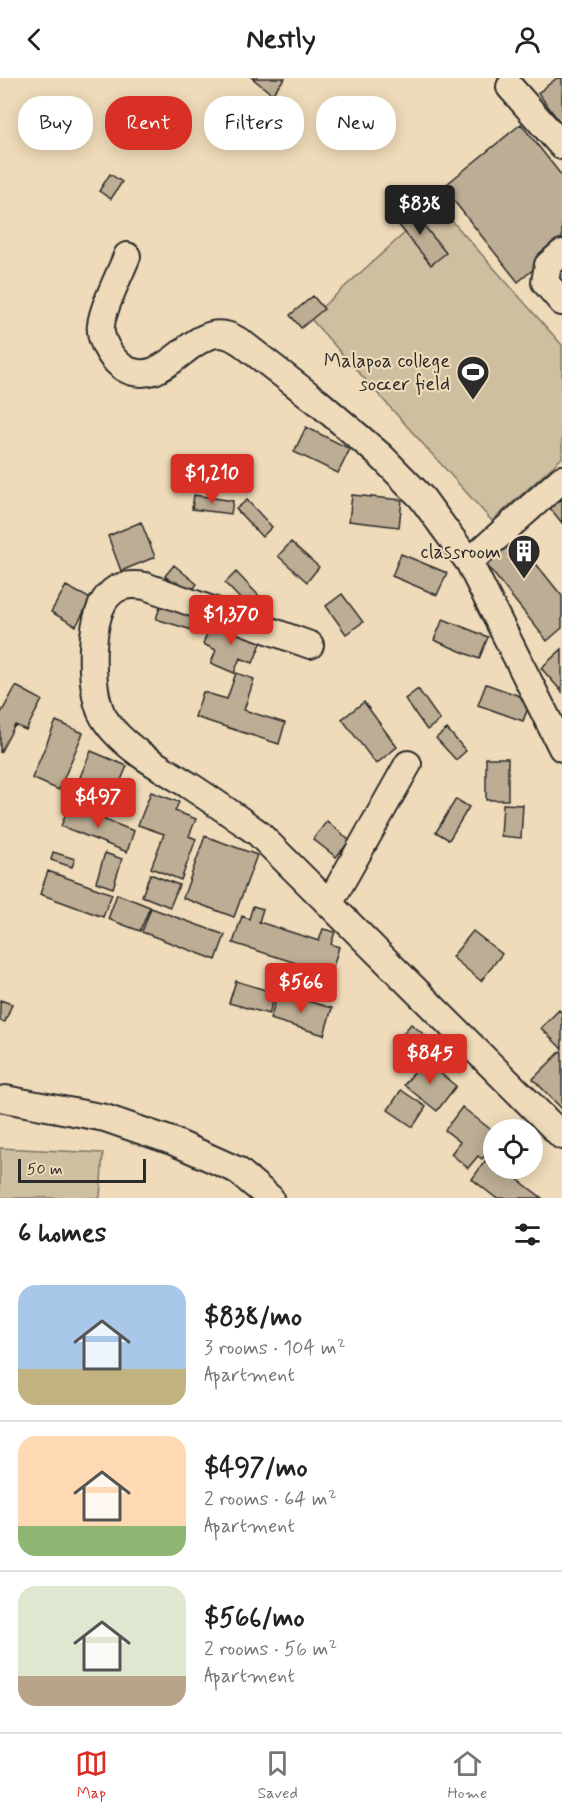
<!DOCTYPE html>
<meta charset="utf-8">
<style>
:root{--surface:#fff;--page:#f6f6f6;--text:#222;--muted:#767676;--line:#e0e0e0;--accent:#d93025}
body{margin:0;font-family:Mynerve,sans-serif;background:var(--page);color:var(--text);height:100vh;display:flex;flex-direction:column;font-size:22px;white-space:nowrap}
*{box-sizing:border-box;margin:0}
p{font-size:20px;color:var(--muted)}
.icon{flex:none;width:33px;height:33px;fill:none;stroke:currentColor;stroke-width:2;stroke-linecap:round;stroke-linejoin:round}
.map{position:relative;height:1120px;overflow:hidden}
.sheet{display:flex;flex-direction:column;background:var(--surface);flex:1}
.sheet>*{flex:none}
.hud{position:absolute;left:18px;top:18px;width:526px;height:54px;display:flex;gap:12px}
.tools{position:absolute;left:483px;top:1041px;display:grid;gap:12px}
.tools a{display:grid;place-items:center;width:60px;height:60px;border-radius:50%;background:var(--surface);box-shadow:0 3px 15px #0003;font-size:30px}
.scale{position:absolute;left:18px;bottom:15px;width:128px;box-sizing:border-box;padding-left:6px;border:3px solid #2b2b2b;border-top:0;font-size:16px;line-height:21px;white-space:nowrap;color:#2b2b2b;-webkit-text-stroke:4px #efdbb9;paint-order:stroke}
.price{position:absolute;translate:-50% -51px;padding:0 14px;border-radius:6px;background:var(--accent);color:#fff;font-size:20px;line-height:39px;filter:drop-shadow(0 2px 3px #0008)}
.price::after{content:'';position:absolute;left:50%;top:36px;width:18px;height:14px;margin-left:-9px;background:inherit;clip-path:polygon(0 0,100% 0,50% 100%)}
.price.current{background:#222;color:#fff}
ul{padding:0;list-style:none}
li{display:flex;align-items:center;gap:18px;height:150px;padding:0 18px}
li+li{border-top:2px solid var(--line)}
li span{display:grid;place-items:center;flex:none;width:168px;height:120px;border-radius:18px;color:#555}
li>.icon{margin-inline-start:auto}
span .icon{width:72px;height:72px;fill:#fffc;stroke-width:1}
li b{font-size:26px}
h2{display:flex;justify-content:space-between;align-items:center;height:72px;padding:0 18px;font-size:26px}
.chip{padding:0 21px;border-radius:24px;background:var(--surface);box-shadow:0 3px 15px #0003;font-size:21px;line-height:54px}
.chip.current{background:var(--accent);color:#fff}
header{display:flex;justify-content:space-between;align-items:center;height:78px;padding:0 18px;background:var(--surface);font-size:27px;font-weight:700}
.dock{display:flex;justify-content:space-around;align-items:center;height:84px;border-top:2px solid var(--line);background:var(--surface);font-size:16px;color:var(--muted)}
.dock a{display:grid;justify-items:center;gap:3px}
.dock .current{color:var(--accent)}
.map>svg:first-child{display:block}
.green{fill:#cfbfa1;stroke:#7d7566;stroke-width:1.5}
.building{fill:#bcad94;stroke:#2b2b2b;stroke-width:1.5}
.lines{fill:none;stroke-linecap:round;stroke-linejoin:round}
.minor-casing{stroke:#2b2b2b;stroke-width:30}
.minor{stroke:#efdbb9;stroke-width:26}
.labels{text-anchor:middle;stroke-width:4.5;stroke-linejoin:round;paint-order:stroke}
.poi-label{font-size:20px;fill:#2b2b2b;stroke:#efdbb9;text-anchor:end}
</style>
<header><svg class="icon" aria-label="back" viewBox="0 0 24 24"><path d="M15 5l-7 7 7 7"/></svg>Nestly<svg class="icon" aria-label="person" viewBox="0 0 24 24"><circle cx="12" cy="8" r="4"/><path d="M4 21q1-7 8-7t8 7"/></svg></header>
<div class="map">
<svg width="562" height="1120" viewBox="0 0 562 1120">
<rect width="100%" height="100%" fill="#efdbb9"/>
<filter id="ink" filterUnits="userSpaceOnUse"><feTurbulence type="fractalNoise" baseFrequency=".0167" numOctaves="2"/><feDisplacementMap in="SourceGraphic" scale="12" xChannelSelector="R" yChannelSelector="G"/><feConvolveMatrix kernelMatrix="1 2 1 2 8 2 1 2 1" color-interpolation-filters="sRGB"/></filter>
<g filter="url(#ink)">
<!-- green -->
<path class="green" d="M437,126L562,267V380L492,443L310,240Z
M0,1070L103,1075L100,1120H0Z"/>
<!-- building -->
<path class="building" d="M252,0H285L272,16Z
M557,0H562V47L538,15Z
M521,46L562,98V168L518,204L443,109Z
M110,96L122,104L111,121L99,113Z
M409,129L446,175L431,187L394,141Z
M313,218L324,231L301,250L290,237Z
M306,349L350,371L338,395L294,374Z
M194,417L233,423L231,436L192,431Z
M352,417L402,422L399,449L349,443Z
M562,421V445L550,430Z
M247,422L272,449L262,459L236,431Z
M141,444L155,479L121,493L108,458Z
M516,461L562,518V550L547,563L486,486Z
M291,464L319,489L307,504L278,478Z
M401,476L447,495L437,517L392,498Z
M174,487L197,506L188,517L165,498Z
M236,494L263,522L252,533L225,505Z
M66,508L91,521L76,548L51,534Z
M342,516L363,544L346,556L326,528Z
M161,526L197,537L192,552L156,541Z
M443,541L488,559L479,581L434,562Z
M212,543L262,563L253,585L240,580L234,595L211,585L216,572L203,566Z
M562,571V614L541,590Z
M236,595L254,601L244,632L285,645L279,666L195,639L203,614L227,621Z
M486,606L531,622L523,643L478,627Z
M16,608L42,622L26,652L15,647L0,675V637Z
M418,611L440,642L427,652L405,621Z
M364,624L397,669L376,686L342,641Z
M56,643L83,655L59,712L32,700Z
M447,651L466,673L456,682L436,660Z
M91,673L127,688L116,714L80,699Z
M486,680H508V722H486Z
M151,714L179,724L175,733L196,741L189,758L196,761L181,802L151,790L164,756L138,747Z
M456,721L469,729L449,762L436,754Z
M503,726L523,727L521,760L501,758Z
M69,728L134,753L127,774L61,748Z
M327,743L350,763L336,779L313,761Z
M205,758L257,777L234,839L183,820Z
M53,774L75,781L72,789L51,782Z
M105,775L122,781L113,810L96,804Z
M48,793L112,816L103,839L40,816Z
M150,796L179,807L170,829L142,818Z
M117,816L150,829L140,853L108,841Z
M253,828L263,831L259,844L319,863L323,851L335,854L331,866L339,869L331,896L233,865L242,838L249,841Z
M151,830L225,857L216,882L142,854Z
M473,853L502,876L481,903L452,879Z
M236,903L275,915L269,936L229,925Z
M278,915L332,930L324,957L270,941Z
M0,922L12,926L5,944L0,943Z
M559,932L562,935V971L541,950Z
M411,946L426,958L410,977L395,965Z
M561,973L562,974V1031L533,1001Z
M424,982L456,1008L437,1033L404,1007Z
M401,1012L426,1029L413,1049L388,1032Z
M462,1029L494,1054V1074L490,1071L482,1081L478,1078L468,1090L451,1076L460,1064L445,1052Z
M488,1079L494,1083V1090H503L542,1120H496L472,1101Z"/>
<g class="lines">
<!-- minor casing -->
<g class="minor-casing">
<path id="minor" d="M510,9L562,68
M562,175L548,187L545,204L562,224
M127,178C120,196 103,229 101,247C99,260 110,279 120,287C129,295 142,297 154,293C175,285 190,263 212,257C224,254 233,259 242,265L318,324L381,378L422,420L469,484L562,670
M469,484L562,401
M310,567L145,508C133,506 120,506 111,515C88,534 90,603 99,629C101,637 107,645 113,652C134,676 164,691 190,708C213,723 236,739 258,755L562,1058
M329,826L408,686
M5,1021L105,1040L172,1063L237,1092L270,1120"/>
</g>
<!-- minor -->
<use href="#minor" class="minor"/>
</g>
</g>
<!-- icons -->
<defs>
<g id="stadium-pin" transform="scale(1.725)"><path d="M0 17L-7.5 6A9.5 9.5 0 1 1 7.5 6Z" fill="#2b2b2b" stroke="#efdbb9"/><path d="M0-5a6.5 5 0 1 0 0 10a6.5 5 0 1 0 0-10ZM-3.5-1.8h7v3.6h-7Z" fill="#fff"/></g>
<g id="building-pin" transform="scale(1.725)"><path d="M0 17L-7.5 6A9.5 9.5 0 1 1 7.5 6Z" fill="#2b2b2b" stroke="#efdbb9"/><path d="M-4-6H4V6H1V3H-1V6H-4ZM-2.5-4.3h1.7v1.8h-1.7ZM.8-4.3h1.7v1.8H.8ZM-2.5-1h1.7V.8h-1.7ZM.8-1h1.7V.8H.8Z" fill="#fff"/></g>
</defs>
<g fill-rule="evenodd">
<use href="#stadium-pin" x="473" y="294"/>
<use href="#building-pin" x="524" y="473"/>
</g>
<g class="labels">
<!-- poi labels -->
<g class="poi-label">
<text x="450" y="289">Malapoa college<tspan x="450" dy="23">soccer field</tspan></text>
<text x="501" y="480">classroom</text>
</g>
</g>
</svg>
<div class="tools">
<a><svg class="icon" aria-label="locate" viewBox="0 0 24 24"><circle cx="12" cy="12" r="6"/><path d="M12 2v4M12 18v4M2 12h4M18 12h4"/></svg></a>
</div>
<div class="scale">50 m</div>
<b class="price current" style="left:420px;top:158px">$838</b>
<b class="price" style="left:212px;top:427px">$1,210</b>
<b class="price" style="left:231px;top:568px">$1,370</b>
<b class="price" style="left:98px;top:751px">$497</b>
<b class="price" style="left:301px;top:936px">$566</b>
<b class="price" style="left:430px;top:1007px">$845</b>
<div class="hud">
<a class="chip">Buy</a>
<a class="chip current">Rent</a>
<a class="chip">Filters</a>
<a class="chip">New</a>
</div>
</div>
<section class="sheet">
<h2>6 homes<svg class="icon" aria-label="filters" viewBox="0 0 24 24"><path d="M4 7h16M4 17h16"/><circle cx="9" cy="7" r="2"/><circle cx="15" cy="17" r="2"/></svg></h2>
<ul>
<li><span style="background:linear-gradient(#a9c7e8 70%,#c2b280 0)"><svg class="icon" aria-label="home" viewBox="0 0 24 24"><path d="M3 11l9-7 9 7M6 9v11h12V9"/></svg></span><div><b>$838/mo</b><p>3 rooms · 104 m²</p><p>Apartment</p></div></li>
<li><span style="background:linear-gradient(#ffd9b3 75%,#8fb573 0)"><svg class="icon" aria-label="home" viewBox="0 0 24 24"><path d="M3 11l9-7 9 7M6 9v11h12V9"/></svg></span><div><b>$497/mo</b><p>2 rooms · 64 m²</p><p>Apartment</p></div></li>
<li><span style="background:linear-gradient(#dfe7d0 75%,#b9a48a 0)"><svg class="icon" aria-label="home" viewBox="0 0 24 24"><path d="M3 11l9-7 9 7M6 9v11h12V9"/></svg></span><div><b>$566/mo</b><p>2 rooms · 56 m²</p><p>Apartment</p></div></li>
</ul>
</section>
<nav class="dock">
<a class="current"><svg class="icon" aria-label="map" viewBox="0 0 24 24"><path d="M3 6l6-2 6 2 6-2v14l-6 2-6-2-6 2zM9 4v14M15 6v14"/></svg>Map</a>
<a><svg class="icon" aria-label="saved" viewBox="0 0 24 24"><path d="M7 4h10v16l-5-4-5 4z"/></svg>Saved</a>
<a><svg class="icon" aria-label="home" viewBox="0 0 24 24"><path d="M3 11l9-7 9 7M6 9v11h12V9"/></svg>Home</a>
</nav>
